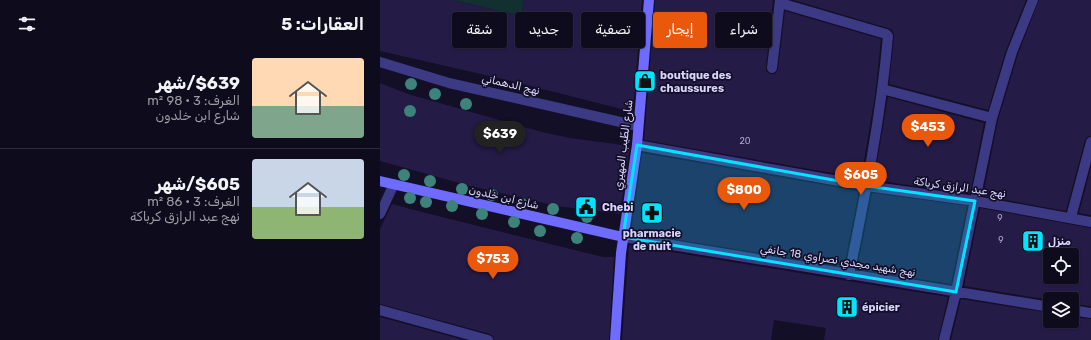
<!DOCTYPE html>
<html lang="ar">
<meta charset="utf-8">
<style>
:root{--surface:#0e0b1c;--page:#1c1929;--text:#f1f3f6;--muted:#9b9ba3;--line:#2e2b3b;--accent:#ea580c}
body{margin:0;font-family:Rubik,"Noto Naskh Arabic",sans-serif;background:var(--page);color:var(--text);direction:rtl;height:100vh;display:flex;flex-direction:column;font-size:15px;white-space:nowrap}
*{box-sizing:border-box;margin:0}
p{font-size:13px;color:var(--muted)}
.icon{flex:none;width:22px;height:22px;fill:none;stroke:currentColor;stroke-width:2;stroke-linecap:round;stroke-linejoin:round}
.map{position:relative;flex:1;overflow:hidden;direction:ltr}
.panel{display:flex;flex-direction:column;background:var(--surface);width:380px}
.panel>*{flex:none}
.guide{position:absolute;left:12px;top:12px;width:380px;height:36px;direction:rtl;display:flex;gap:8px}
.controls{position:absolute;left:663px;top:248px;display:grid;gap:8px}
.controls a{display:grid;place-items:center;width:36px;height:36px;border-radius:4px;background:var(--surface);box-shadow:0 1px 3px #0004,0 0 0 1px var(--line);font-size:20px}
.price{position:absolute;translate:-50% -34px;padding:0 9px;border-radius:14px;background:var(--accent);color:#fff;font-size:13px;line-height:26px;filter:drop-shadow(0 1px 2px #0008)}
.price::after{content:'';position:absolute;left:50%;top:24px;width:12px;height:9px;margin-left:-6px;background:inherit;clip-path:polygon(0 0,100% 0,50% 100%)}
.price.current{background:#222;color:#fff}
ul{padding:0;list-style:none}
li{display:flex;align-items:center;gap:12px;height:100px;padding:0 16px}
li+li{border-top:1px solid var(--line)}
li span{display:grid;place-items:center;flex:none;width:112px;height:80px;border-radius:4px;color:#555}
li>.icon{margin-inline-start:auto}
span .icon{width:48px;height:48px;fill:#fffc;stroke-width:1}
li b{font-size:17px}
h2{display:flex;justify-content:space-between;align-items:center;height:48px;padding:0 16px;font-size:17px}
.chip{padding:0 14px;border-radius:4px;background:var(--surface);box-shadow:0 1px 3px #0004,0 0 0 1px var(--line);font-size:14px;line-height:36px}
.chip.current{background:var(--accent);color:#fff}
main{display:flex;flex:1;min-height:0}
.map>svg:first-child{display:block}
.green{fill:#12302f}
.building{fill:#241b47;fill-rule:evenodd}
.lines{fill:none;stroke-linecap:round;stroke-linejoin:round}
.street{stroke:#3d3a85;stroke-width:10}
.secondary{stroke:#6f6bff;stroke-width:10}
.tree{fill:#3d827b}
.marked{fill:#00e5ff;fill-opacity:0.2;stroke:#00e5ff;stroke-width:3;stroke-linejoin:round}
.labels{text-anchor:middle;stroke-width:3.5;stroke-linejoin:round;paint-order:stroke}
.number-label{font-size:9px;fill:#aca6d1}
.poi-label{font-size:11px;font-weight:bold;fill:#d9d4ff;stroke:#130f26;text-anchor:start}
.street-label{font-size:11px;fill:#d9d4ff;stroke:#130f26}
</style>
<main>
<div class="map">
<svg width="711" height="340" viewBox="0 0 711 340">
<rect width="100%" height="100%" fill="#130f26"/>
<!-- green -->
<path class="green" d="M72,0H144L141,16Z"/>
<!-- building -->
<path class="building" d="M0,0H72L141,16L144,0H262L253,112L127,80L0,51Z
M275,0H393L386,67V71L391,74H395L398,69L405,11L501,39L495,96L481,178L264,140Z
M413,0H646L626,50L608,110L509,84L514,37V34L511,29Z
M659,0H711V136L707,137L705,140L686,211L603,196L618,120L638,54Z
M0,83L28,94L162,132L190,138L250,146L240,214L177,206L90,186L0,161Z
M508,97L604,123L590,194L494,180Z
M262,153L479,191L464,267L251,232Z
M711,167V215L699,213Z
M492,193L587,206L571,284L477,269Z
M12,204L46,213L223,257H234L229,340H114L113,336L110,334L0,304V229Z
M600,208L711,228V306L692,304V299H670V300L584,286ZM670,255H692V277H670Z
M249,245L468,281L568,297L558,340H444L446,328L394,320L391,340H242Z
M581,299L670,313V321H692V317L711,319V340H571Z
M0,317L84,340H0Z"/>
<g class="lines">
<!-- street -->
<path class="street" d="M400,3L506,34L508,36C501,117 485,196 469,275
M0,62L69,83L258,126
M392,68L400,0
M502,89L612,118
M257,145L487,186L595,201L711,222
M0,214L14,184
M691,217L711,142
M243,237L670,307
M0,310L108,340
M692,310L711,313
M564,340L576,292L612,118L632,52L653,0"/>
<!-- secondary -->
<path class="secondary" d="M0,181L243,237
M235,340L241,253L257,145L269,0"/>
</g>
<!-- trees -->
<g class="tree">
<circle cx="31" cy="84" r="6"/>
<circle cx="55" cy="94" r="6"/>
<circle cx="86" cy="104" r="6"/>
<circle cx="30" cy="111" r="6"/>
<circle cx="24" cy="175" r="6"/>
<circle cx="50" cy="181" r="6"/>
<circle cx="82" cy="189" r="6"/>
<circle cx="112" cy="195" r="6"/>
<circle cx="30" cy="198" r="6"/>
<circle cx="46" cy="202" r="6"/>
<circle cx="142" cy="204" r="6"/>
<circle cx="72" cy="206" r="6"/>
<circle cx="173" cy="209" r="6"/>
<circle cx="102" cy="214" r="6"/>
<circle cx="207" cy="217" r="6"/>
<circle cx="134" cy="222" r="6"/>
<circle cx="160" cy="231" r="6"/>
<circle cx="197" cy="238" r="6"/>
</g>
<!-- marked area -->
<path class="marked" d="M257,145L487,186L595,201L576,292L243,237Z"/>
<!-- icons -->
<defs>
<g id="shop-square" transform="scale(1.15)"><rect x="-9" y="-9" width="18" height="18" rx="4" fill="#00e5ff" stroke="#130f26"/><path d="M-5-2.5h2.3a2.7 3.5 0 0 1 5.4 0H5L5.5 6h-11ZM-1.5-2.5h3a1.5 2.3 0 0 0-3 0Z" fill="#111"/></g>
<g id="civic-square" transform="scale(1.15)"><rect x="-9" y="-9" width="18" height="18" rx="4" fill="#00e5ff" stroke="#130f26"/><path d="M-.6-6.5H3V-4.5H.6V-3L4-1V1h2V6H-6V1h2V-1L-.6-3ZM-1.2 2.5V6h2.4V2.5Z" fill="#111"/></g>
<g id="pharmacy-square" transform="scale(1.15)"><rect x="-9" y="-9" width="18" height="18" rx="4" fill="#00e5ff" stroke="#130f26"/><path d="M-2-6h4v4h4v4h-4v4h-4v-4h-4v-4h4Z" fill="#111"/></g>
<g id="building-square" transform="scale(1.15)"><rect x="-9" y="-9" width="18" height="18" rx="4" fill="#00e5ff" stroke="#130f26"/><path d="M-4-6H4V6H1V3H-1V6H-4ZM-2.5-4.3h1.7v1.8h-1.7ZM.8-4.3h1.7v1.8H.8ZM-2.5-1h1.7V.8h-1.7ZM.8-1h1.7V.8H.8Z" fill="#111"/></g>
</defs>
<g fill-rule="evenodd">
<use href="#shop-square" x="265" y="81"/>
<use href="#civic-square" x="206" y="207"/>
<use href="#pharmacy-square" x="272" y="213"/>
<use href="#building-square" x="653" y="241"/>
<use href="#building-square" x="467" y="307"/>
</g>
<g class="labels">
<!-- number labels -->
<g class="number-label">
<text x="365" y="144">20</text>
<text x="620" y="221">9</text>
<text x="621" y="243">9</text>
</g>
<!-- poi labels -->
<g class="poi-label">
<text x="280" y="79">boutique des<tspan x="280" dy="13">chaussures</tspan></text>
<text x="222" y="211">Chebi</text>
<text x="272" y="237" text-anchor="middle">pharmacie<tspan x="272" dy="13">de nuit</tspan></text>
<text x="668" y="245">منزل</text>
<text x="482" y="311">épicier</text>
</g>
<!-- street labels -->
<g class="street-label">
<text transform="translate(131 84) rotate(13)" y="4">نهج الدهماني</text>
<text transform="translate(243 145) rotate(-83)" y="4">شارع الطّيب المهيري</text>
<text transform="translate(580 187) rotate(8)" y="4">نهج عبد الرازق كرباكة</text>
<text transform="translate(124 197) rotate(13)" y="4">شارع ابن خلدون</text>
<text transform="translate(458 260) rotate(9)" y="4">نهج شهيد مجدي نصراوي 18 جانفي</text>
</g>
</g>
</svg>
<div class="controls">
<a><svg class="icon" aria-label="locate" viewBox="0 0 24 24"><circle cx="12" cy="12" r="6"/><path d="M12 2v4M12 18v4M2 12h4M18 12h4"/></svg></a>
<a><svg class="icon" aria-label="layers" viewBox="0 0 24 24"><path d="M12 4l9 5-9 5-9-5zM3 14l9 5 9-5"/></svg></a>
</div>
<b class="price" style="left:548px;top:148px">$453</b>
<b class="price current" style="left:120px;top:155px">$639</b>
<b class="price" style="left:481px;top:196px">$605</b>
<b class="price" style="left:364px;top:211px">$800</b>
<b class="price" style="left:113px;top:280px">$753</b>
<div class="guide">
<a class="chip">شراء</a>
<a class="chip current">إيجار</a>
<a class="chip">تصفية</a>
<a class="chip">جديد</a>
<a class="chip">شقة</a>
</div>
</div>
<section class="panel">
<h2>العقارات: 5<svg class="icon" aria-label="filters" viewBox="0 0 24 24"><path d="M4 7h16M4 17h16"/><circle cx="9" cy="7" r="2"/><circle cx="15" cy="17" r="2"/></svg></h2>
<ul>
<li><span style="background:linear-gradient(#ffd9b3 60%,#7fa58c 0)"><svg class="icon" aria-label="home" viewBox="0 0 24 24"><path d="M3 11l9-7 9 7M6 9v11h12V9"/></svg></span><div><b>$639/شهر</b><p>الغرف: 3 · 98 m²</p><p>شارع ابن خلدون</p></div></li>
<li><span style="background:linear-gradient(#c9d6e8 60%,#8fb573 0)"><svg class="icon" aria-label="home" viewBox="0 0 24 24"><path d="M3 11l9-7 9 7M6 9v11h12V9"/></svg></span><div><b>$605/شهر</b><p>الغرف: 3 · 86 m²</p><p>نهج عبد الرازق كرباكة</p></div></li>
</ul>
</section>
</main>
